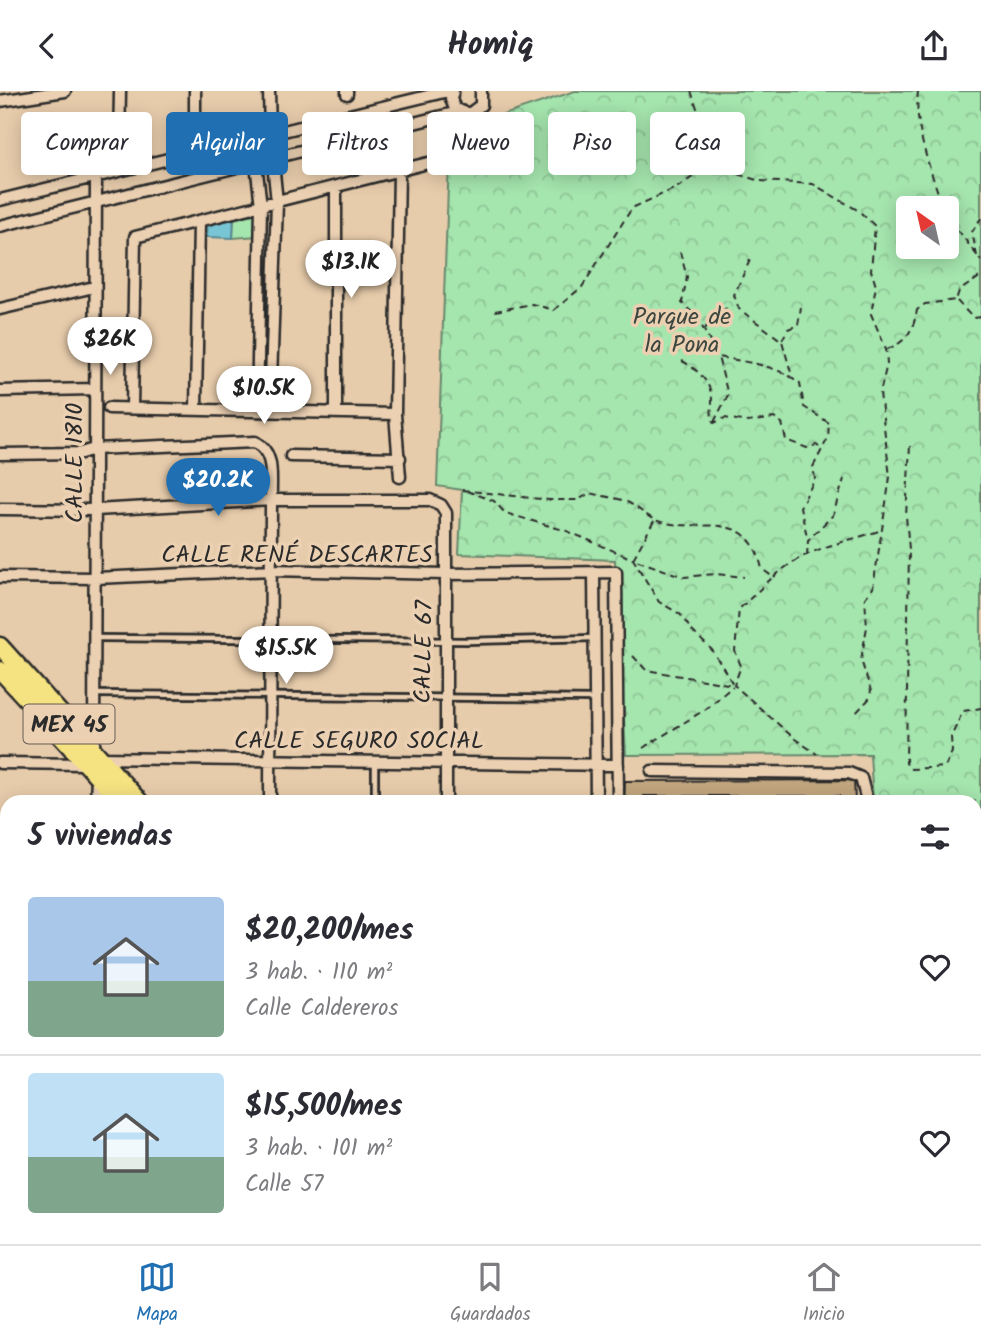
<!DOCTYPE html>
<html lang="es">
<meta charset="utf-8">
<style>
:root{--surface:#fff;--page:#f2f2f3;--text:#2b2b33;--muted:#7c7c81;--line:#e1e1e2;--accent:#1f6fb2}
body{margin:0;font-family:Kalam,sans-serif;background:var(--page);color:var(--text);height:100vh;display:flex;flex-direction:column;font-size:26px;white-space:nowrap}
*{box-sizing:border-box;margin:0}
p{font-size:23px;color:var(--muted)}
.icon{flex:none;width:38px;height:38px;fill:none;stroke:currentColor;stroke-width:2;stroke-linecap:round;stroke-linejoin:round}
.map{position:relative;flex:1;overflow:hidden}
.drawer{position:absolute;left:0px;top:704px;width:982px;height:450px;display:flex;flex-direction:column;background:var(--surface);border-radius:21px 21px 0 0;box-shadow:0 4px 18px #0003}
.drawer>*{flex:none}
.guide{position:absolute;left:21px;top:21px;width:940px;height:63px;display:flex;gap:14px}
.needle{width:46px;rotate:326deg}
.buttons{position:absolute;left:896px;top:105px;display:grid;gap:14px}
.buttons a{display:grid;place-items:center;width:63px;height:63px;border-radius:7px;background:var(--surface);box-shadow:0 4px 18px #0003;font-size:35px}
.price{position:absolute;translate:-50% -60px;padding:0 16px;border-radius:24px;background:#fff;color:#222;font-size:23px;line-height:46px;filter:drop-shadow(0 2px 4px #0008)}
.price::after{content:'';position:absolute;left:50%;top:42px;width:21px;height:16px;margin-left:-10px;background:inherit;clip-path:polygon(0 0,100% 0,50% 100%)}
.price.active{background:var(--accent);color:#fff}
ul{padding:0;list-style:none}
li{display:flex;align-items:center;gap:21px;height:175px;padding:0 28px}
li+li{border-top:2px solid var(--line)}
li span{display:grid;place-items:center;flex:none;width:196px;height:140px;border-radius:7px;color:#555}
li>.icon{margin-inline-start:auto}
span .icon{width:84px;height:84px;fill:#fffc;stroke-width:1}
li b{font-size:30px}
h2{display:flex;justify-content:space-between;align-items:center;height:84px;padding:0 28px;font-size:30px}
.pill{padding:0 24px;border-radius:7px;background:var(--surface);box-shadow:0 4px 18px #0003;font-size:24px;line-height:63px}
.pill.active{background:var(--accent);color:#fff}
header{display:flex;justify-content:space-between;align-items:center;height:91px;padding:0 28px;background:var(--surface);font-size:32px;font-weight:700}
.tab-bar{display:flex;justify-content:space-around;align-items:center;height:98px;border-top:2px solid var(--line);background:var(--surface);font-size:19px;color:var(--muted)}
.tab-bar a{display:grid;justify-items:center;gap:4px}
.tab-bar .active{color:var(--accent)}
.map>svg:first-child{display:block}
.industrial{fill:url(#industrial-furrows)}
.forest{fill:url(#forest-crowns);stroke:#68886c;stroke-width:2;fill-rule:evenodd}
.garden{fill:#a5e5ae;stroke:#68886c;stroke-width:2}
.water{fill:#78c6d5;stroke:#598891;stroke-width:2}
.building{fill:#c1a67f;stroke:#2b2b2b;stroke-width:2}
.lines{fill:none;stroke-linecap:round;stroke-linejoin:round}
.lane-casing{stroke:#2b2b2b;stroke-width:10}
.street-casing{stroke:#2b2b2b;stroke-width:15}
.secondary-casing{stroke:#2b2b2b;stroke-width:19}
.primary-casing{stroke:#2b2b2b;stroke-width:21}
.path{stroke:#2b2b2b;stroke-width:2;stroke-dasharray:7 5;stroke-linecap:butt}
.lane{stroke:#ebd0b2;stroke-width:4.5}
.street{stroke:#ebd0b2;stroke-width:10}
.secondary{stroke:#ebd0b2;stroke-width:14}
.primary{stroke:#f5e382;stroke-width:16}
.labels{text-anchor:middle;stroke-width:7;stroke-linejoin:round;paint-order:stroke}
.shield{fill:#ebd0b2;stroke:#655c54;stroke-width:2}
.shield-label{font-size:23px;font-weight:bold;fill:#2b2b2b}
.park-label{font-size:24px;fill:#3d473f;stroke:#ebd0b2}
.street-label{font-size:24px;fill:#2b2b2b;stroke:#ebd0b2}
</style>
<header><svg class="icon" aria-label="back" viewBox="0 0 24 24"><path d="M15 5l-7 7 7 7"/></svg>Homiq<svg class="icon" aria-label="share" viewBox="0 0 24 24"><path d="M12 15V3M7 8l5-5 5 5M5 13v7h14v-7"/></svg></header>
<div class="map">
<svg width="981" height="1153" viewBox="0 0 981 1153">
<defs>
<pattern id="industrial-furrows" width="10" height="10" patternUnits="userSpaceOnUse" patternTransform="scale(1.75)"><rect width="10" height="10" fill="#d8be9c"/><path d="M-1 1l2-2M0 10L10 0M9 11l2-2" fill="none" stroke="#baa387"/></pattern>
<pattern id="forest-crowns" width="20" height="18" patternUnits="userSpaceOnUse" patternTransform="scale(1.75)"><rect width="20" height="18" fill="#a5e5ae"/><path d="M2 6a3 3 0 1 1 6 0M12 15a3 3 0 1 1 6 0" fill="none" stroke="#8ec596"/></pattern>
</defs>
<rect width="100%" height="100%" fill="#e7ccab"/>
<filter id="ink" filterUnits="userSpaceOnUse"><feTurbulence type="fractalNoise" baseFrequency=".0143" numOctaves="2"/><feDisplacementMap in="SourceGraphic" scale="14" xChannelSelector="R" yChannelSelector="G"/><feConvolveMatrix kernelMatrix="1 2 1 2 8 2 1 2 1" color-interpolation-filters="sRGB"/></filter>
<g filter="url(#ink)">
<!-- industrial -->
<path class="industrial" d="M854,689L855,710H624L625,690Z"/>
<!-- forest -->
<path class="forest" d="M575,0H981V793L975,800V710H873L870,663L626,664L615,469L459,463L462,399L437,395L450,42ZM908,117H947V156H908Z
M638,1146H709L702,1153H630Z"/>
<!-- garden -->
<path class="garden" d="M259,116L258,145L233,147L234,122Z"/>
<!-- water -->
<path class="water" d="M234,122L233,147L207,146L208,128Z"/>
<!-- building -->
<path class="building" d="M854,689L855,710H839V705H644V710H624L625,690Z
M403,1146H481L487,1153H422L416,1147L408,1153Z"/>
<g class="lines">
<!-- lane casing -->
<g class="lane-casing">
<path id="lane" d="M95,547L467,550L594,547
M96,603L595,608
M375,673V710
M975,940L981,939
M351,1153L359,1146"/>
</g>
<!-- street casing -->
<g class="street-casing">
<path id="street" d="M195,0V39
M269,0L270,43L277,111L270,320
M347,0V3
M453,0L451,8L455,18L469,23L481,14V0
M0,10L65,0
M253,47L261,115L257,320
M119,55L120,0
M399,80L395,323L400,386
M336,96V322
M0,109L448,0
M0,135L458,21
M0,218L94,196
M0,300L94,298
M109,317L395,323
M132,317L135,146L428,72
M196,319L199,130
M0,363L81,362L94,358L255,351C276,362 270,387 271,409L270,710
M291,365L400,367
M0,418L95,419L271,409H430L441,414L446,422V710
M594,481L596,710
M0,486L96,487L271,479L445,483L616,481L618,710
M94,660L96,84
M100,667L618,674
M0,672L86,673
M652,680L849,682L861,687L867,710
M96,710L97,685
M0,736H7
M0,791H7
M0,859H7
M0,1070H7
M326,1146L331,1153
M781,1146V1153
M95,1153V1146
M592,1153V1146
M610,1153V1146"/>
</g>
<!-- secondary casing -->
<g class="secondary-casing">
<path id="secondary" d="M975,839L981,830
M975,973H981
M975,997H981
M0,1127L7,1132
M0,1146L9,1153
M24,1146L33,1153
M512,1146L519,1153
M554,1146L560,1153
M948,1146V1153
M619,1153L626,1146
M714,1153L722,1146"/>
</g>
<!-- primary casing -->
<g class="primary-casing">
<path id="primary" d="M0,555L139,710
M0,579L120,710
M538,1146L544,1153"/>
</g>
<!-- path -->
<path class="path" d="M691,0L697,17L694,40L682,55L698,82L730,81L760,90L813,93L859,120L875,135L871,179L876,195L871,223L886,258L887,273L880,302L890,386L873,497L865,507L867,536L861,569L871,600L869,608L854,624
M918,0C914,40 931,79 943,117
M947,132L961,143L981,170
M680,161L687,186L682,212L697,226L718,266C746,271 777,274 800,292L804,316L829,332L828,347L813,376L815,388L800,416L808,449
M977,165L972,141L981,127
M750,169L734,204L739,218L782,250L792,285
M957,210L973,227L981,226
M495,220L532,213L554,219L582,196L632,117L678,96L697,83
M705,238L714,224L727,217
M782,249L788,238L798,234L801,216
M887,258C906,252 914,238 917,219L925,213L956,209L959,200L981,185
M682,270C696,277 712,292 712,309C712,319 710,323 714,332L725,327L748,331L774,327L782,332L786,349L807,357L816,354L822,358
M714,331L728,304L718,266
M910,355L906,425L909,458L906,672L911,678L945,676L952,661L951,646L963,620L981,617
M462,399L549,409H578L590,402C601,405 612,406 622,409C635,413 644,424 655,429C698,445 748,413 762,478L773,486L739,518L735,560L741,575L734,594L795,648L817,663
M467,400L494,410L505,422L567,440L633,468L659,511L680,523L692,540L712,559L733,593
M654,430L633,468L684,486L715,483L744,486
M807,465L808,449L833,424L844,388
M774,486C804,457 843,452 882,439
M633,565L646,579L733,594
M643,657L706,618L733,595
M975,812L981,804
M975,866L981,857"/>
<!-- lane -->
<use href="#lane" class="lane"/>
<!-- street -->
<use href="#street" class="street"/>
<!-- secondary -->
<use href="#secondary" class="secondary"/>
<!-- primary -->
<use href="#primary" class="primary"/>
</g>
</g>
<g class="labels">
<!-- shield labels -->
<rect class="shield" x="23.5" y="613.5" width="91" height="39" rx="5"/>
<g class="shield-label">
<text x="69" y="641">MEX 45</text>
</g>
<!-- park labels -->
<g class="park-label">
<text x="682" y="233">Parque de<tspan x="682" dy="28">la Pona</tspan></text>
</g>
<!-- street labels -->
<g class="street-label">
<text transform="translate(74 372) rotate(-90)" y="8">CALLE 1810</text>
<text x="297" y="471">CALLE RENÉ DESCARTES</text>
<text transform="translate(423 561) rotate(-89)" y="8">CALLE 67</text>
<text x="359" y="657">CALLE SEGURO SOCIAL</text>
</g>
</g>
</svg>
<div class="buttons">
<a><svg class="needle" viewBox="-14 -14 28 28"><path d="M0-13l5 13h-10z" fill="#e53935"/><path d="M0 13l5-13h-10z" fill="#7c7c81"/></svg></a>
</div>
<b class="price" style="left:351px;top:209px">$13.1K</b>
<b class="price" style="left:110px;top:286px">$26K</b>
<b class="price" style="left:264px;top:335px">$10.5K</b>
<b class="price active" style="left:218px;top:427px">$20.2K</b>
<b class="price" style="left:286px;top:595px">$15.5K</b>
<div class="guide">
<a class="pill">Comprar</a>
<a class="pill active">Alquilar</a>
<a class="pill">Filtros</a>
<a class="pill">Nuevo</a>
<a class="pill">Piso</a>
<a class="pill">Casa</a>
</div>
<section class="drawer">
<h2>5 viviendas<svg class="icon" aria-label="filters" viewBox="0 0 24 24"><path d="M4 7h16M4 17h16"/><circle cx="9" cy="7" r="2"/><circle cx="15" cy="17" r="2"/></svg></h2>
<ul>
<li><span style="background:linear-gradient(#a9c7e8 60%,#7fa58c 0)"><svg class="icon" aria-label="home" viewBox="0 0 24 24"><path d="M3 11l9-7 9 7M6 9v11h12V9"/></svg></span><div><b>$20,200/mes</b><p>3 hab. · 110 m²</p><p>Calle Caldereros</p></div><svg class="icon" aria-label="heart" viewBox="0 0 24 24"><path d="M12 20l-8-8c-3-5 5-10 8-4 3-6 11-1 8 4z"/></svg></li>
<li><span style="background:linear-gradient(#bfe0f5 60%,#7fa58c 0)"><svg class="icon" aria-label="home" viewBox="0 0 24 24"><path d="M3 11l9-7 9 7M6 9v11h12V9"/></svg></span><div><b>$15,500/mes</b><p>3 hab. · 101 m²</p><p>Calle 57</p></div><svg class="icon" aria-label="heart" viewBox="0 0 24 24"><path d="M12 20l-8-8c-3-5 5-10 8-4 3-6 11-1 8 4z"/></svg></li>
</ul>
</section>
</div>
<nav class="tab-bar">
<a class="active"><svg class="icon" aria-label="map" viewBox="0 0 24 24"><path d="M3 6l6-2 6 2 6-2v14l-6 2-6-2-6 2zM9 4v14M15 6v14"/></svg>Mapa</a>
<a><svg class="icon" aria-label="saved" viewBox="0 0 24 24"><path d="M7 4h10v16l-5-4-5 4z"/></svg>Guardados</a>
<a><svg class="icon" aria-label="home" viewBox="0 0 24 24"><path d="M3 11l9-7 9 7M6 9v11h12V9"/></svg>Inicio</a>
</nav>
